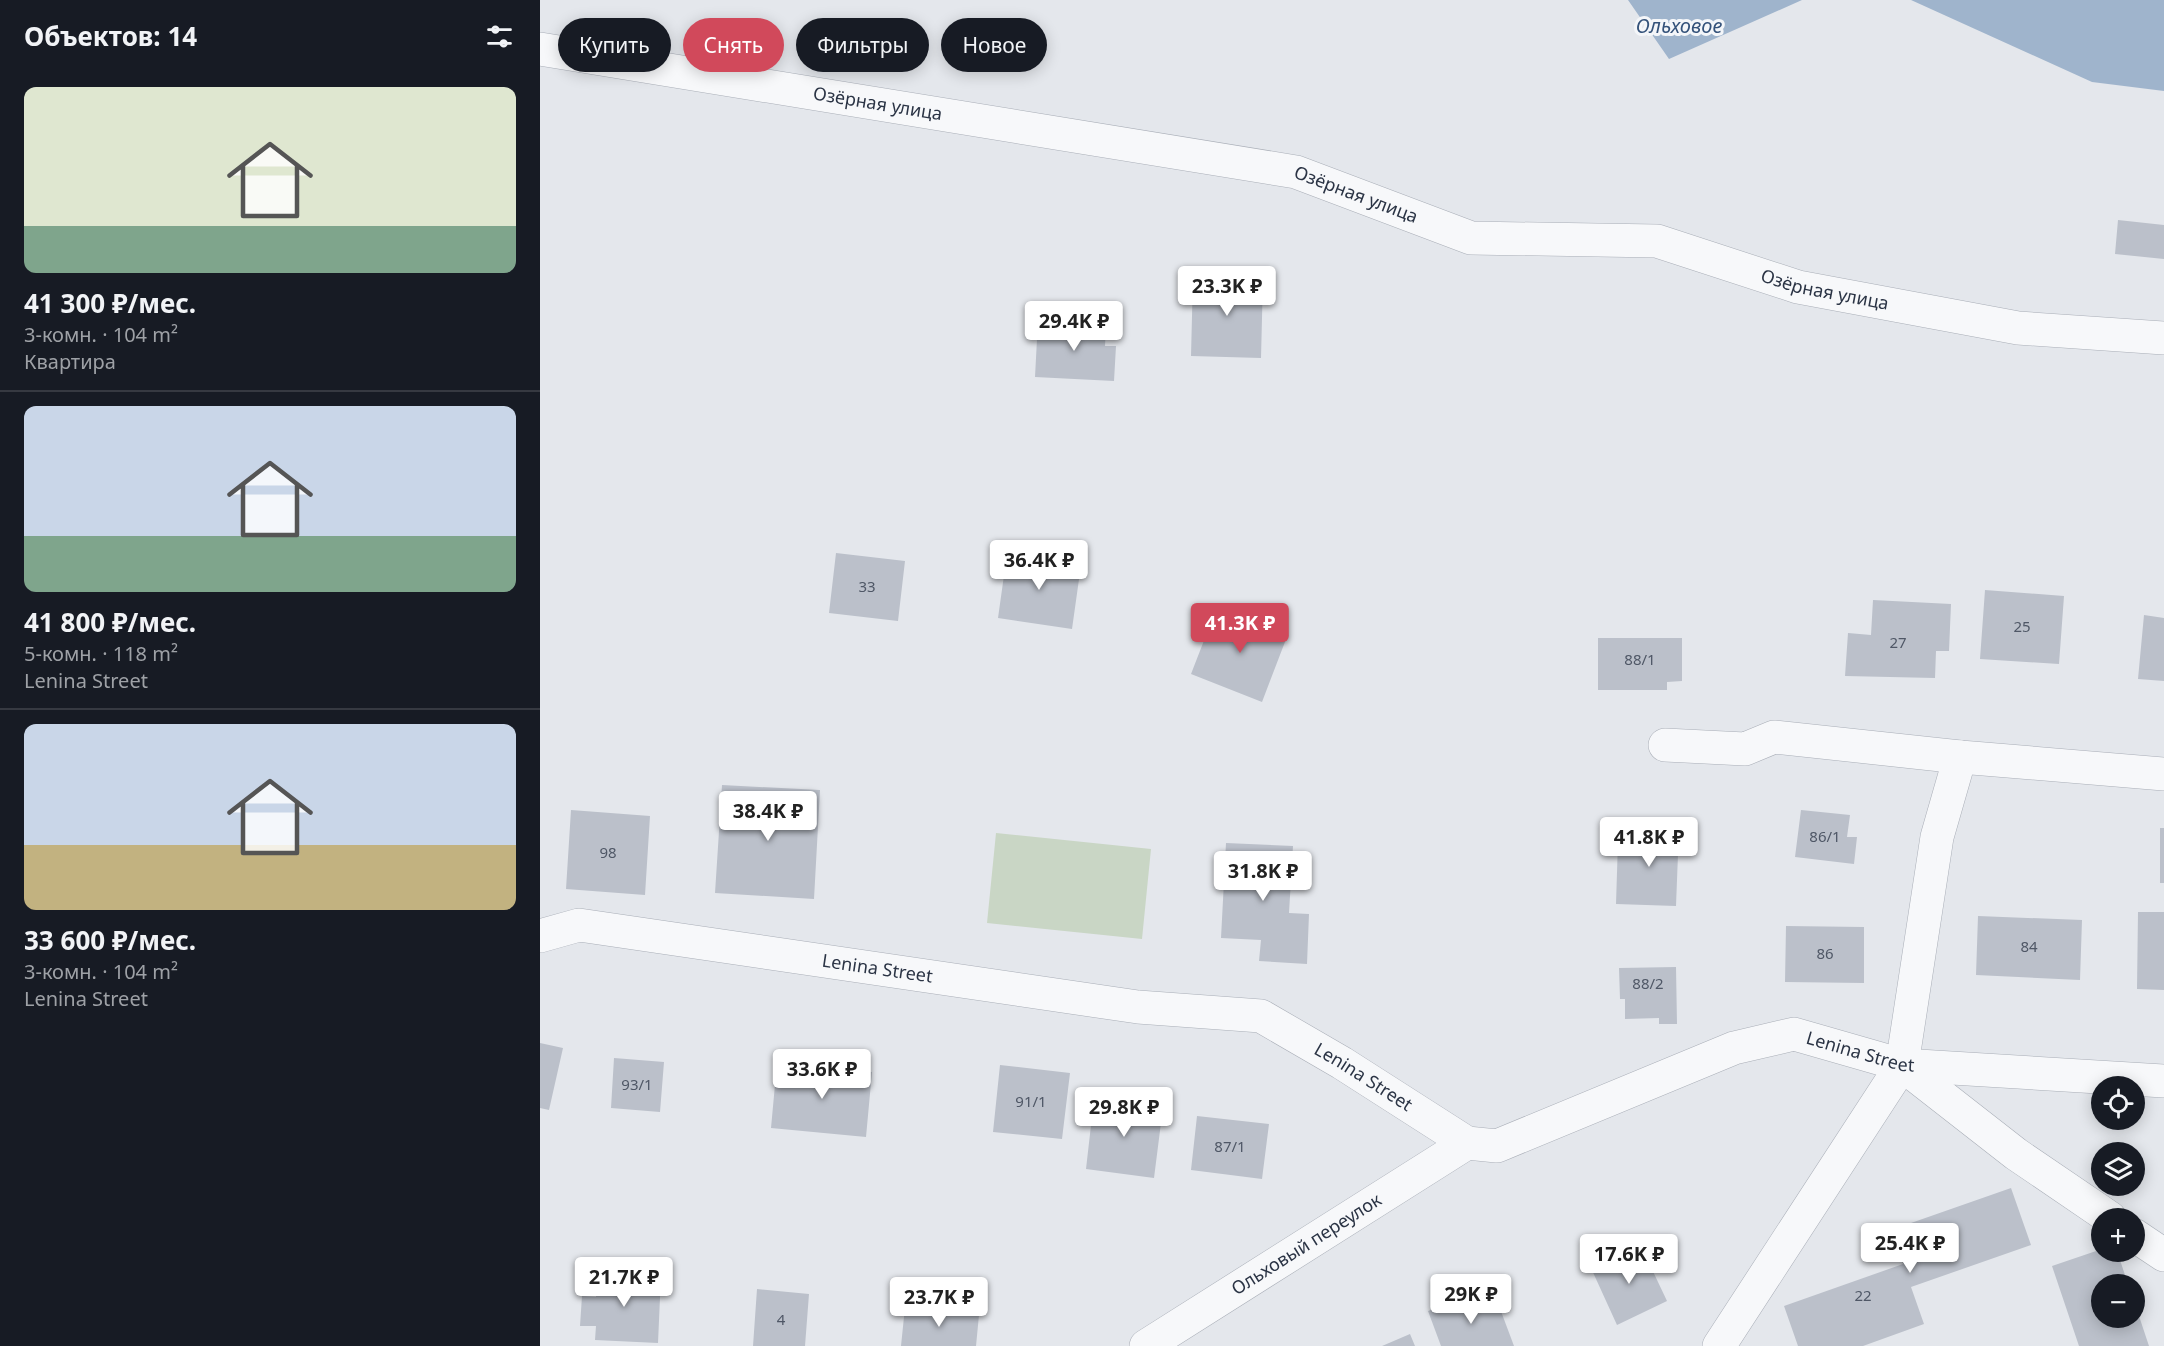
<!DOCTYPE html>
<html lang="ru">
<meta charset="utf-8">
<style>
:root{--surface:#171b24;--page:#20242c;--text:#f1f3f6;--muted:#9ea1a6;--line:#363941;--accent:#d1495b}
body{margin:0;font-family:"Noto Sans",sans-serif;background:var(--page);color:var(--text);height:100vh;display:flex;flex-direction:column;font-size:22px;white-space:nowrap}
*{box-sizing:border-box;margin:0}
p{font-size:20px;color:var(--muted)}
.icon{flex:none;width:33px;height:33px;fill:none;stroke:currentColor;stroke-width:2;stroke-linecap:round;stroke-linejoin:round}
.map{position:relative;flex:1;overflow:hidden}
.panel{display:flex;flex-direction:column;background:var(--surface);width:540px}
.panel>*{flex:none}
.hud{position:absolute;left:18px;top:18px;width:570px;height:54px;display:flex;gap:12px}
.tools{position:absolute;left:1551px;top:1076px;display:grid;gap:12px}
.tools a{display:grid;place-items:center;width:54px;height:54px;border-radius:50%;background:var(--surface);box-shadow:0 3px 15px #0003;font-size:30px}
.price{position:absolute;translate:-50% -51px;padding:0 14px;border-radius:6px;background:#fff;color:#222;font-size:20px;line-height:39px;filter:drop-shadow(0 2px 3px #0008)}
.price::after{content:'';position:absolute;left:50%;top:36px;width:18px;height:14px;margin-left:-9px;background:inherit;clip-path:polygon(0 0,100% 0,50% 100%)}
.price.selected{background:var(--accent);color:#fff}
ul{padding:0;list-style:none}
li{display:grid;align-content:center;gap:12px;height:318px;padding:0 24px}
li+li{border-top:2px solid var(--line)}
li span{display:grid;place-items:center;height:186px;border-radius:12px;color:#555}
li>.icon{margin-inline-start:auto}
span .icon{width:108px;height:108px;fill:#fffc;stroke-width:1}
li b{font-size:26px}
h2{display:flex;justify-content:space-between;align-items:center;height:72px;padding:0 24px;font-size:26px}
.chip{padding:0 21px;border-radius:27px;background:var(--surface);box-shadow:0 3px 15px #0003;font-size:21px;line-height:54px}
.chip.selected{background:var(--accent);color:#fff}
main{display:flex;flex:1;min-height:0}
.map>svg:first-child{display:block}
.green{fill:#c9d6c5}
.water{fill:#9fb4cc}
.building{fill:#bbc0ca}
.lines{fill:none;stroke-linecap:round;stroke-linejoin:round}
.minor-casing{stroke:#a9aeb7;stroke-width:34}
.minor{stroke:#f7f8fa;stroke-width:33}
.labels{text-anchor:middle;stroke-width:6;stroke-linejoin:round;paint-order:stroke}
.number-label{font-size:15px;fill:#4f5766}
.street-label{font-size:18px;fill:#2b3445;stroke:#f4f6f9}
.water-label{font-size:20px;font-style:italic;fill:#34527a;stroke:#f4f6f9}
</style>
<main>
<section class="panel">
<h2>Объектов: 14<svg class="icon" aria-label="filters" viewBox="0 0 24 24"><path d="M4 7h16M4 17h16"/><circle cx="9" cy="7" r="2"/><circle cx="15" cy="17" r="2"/></svg></h2>
<ul>
<li><span style="background:linear-gradient(#dfe7d0 75%,#7fa58c 0)"><svg class="icon" aria-label="home" viewBox="0 0 24 24"><path d="M3 11l9-7 9 7M6 9v11h12V9"/></svg></span><div><b>41 300 ₽/мес.</b><p>3-комн. · 104 m²</p><p>Квартира</p></div></li>
<li><span style="background:linear-gradient(#c9d6e8 70%,#7fa58c 0)"><svg class="icon" aria-label="home" viewBox="0 0 24 24"><path d="M3 11l9-7 9 7M6 9v11h12V9"/></svg></span><div><b>41 800 ₽/мес.</b><p>5-комн. · 118 m²</p><p>Lenina Street</p></div></li>
<li><span style="background:linear-gradient(#c9d6e8 65%,#c2b280 0)"><svg class="icon" aria-label="home" viewBox="0 0 24 24"><path d="M3 11l9-7 9 7M6 9v11h12V9"/></svg></span><div><b>33 600 ₽/мес.</b><p>3-комн. · 104 m²</p><p>Lenina Street</p></div></li>
</ul>
</section>
<div class="map">
<svg width="1624" height="1346" viewBox="0 0 1624 1346">
<rect width="100%" height="100%" fill="#e4e7ec"/>
<!-- green -->
<path class="green" d="M456,833L611,849L602,939L447,923Z"/>
<!-- water -->
<path class="water" d="M1088,0H1262L1129,59Z
M1371,0H1624V91L1552,82Z"/>
<!-- building -->
<path class="building" d="M1578,220L1624,225V259L1575,254Z
M653,276L723,278L721,358L651,356Z
M498,320L566,324L565,346H576L574,381L495,377Z
M296,553L365,561L358,621L289,613Z
M467,554L541,565L532,629L458,618Z
M1445,590L1524,596L1519,664L1440,659Z
M1333,600L1411,604L1409,651H1396L1395,678L1305,676L1308,633L1331,635Z
M677,607L748,634L722,702L651,674Z
M1604,615L1624,618V681L1598,679Z
M1058,638H1142V681L1127,682V690H1058Z
M182,785L280,790L274,899L175,893Z
M31,810L110,816L105,895L26,889Z
M1261,810L1310,815L1307,837H1317L1314,864L1255,857Z
M1100,826L1139,828L1136,906L1076,904L1078,841L1100,842Z
M1620,828H1624V883H1620Z
M686,843L753,846L749,913L769,914L767,964L719,961L721,940L681,938Z
M1598,912H1624V990L1597,989Z
M1438,916L1542,920L1540,980L1436,975Z
M1246,926L1324,927V983L1245,982Z
M1136,967L1137,1024H1119V1018L1085,1019V999H1080L1079,968Z
M0,1043L23,1048L9,1110L0,1108Z
M74,1058L124,1062L120,1112L71,1108Z
M237,1063L332,1072L326,1137L231,1128Z
M460,1065L530,1073L522,1139L453,1132Z
M554,1099L623,1107L614,1178L546,1169Z
M657,1116L729,1124L722,1179L651,1170Z
M1471,1188L1491,1245L1371,1287L1384,1324L1323,1346H1258L1244,1306L1363,1264L1351,1230Z
M1100,1244L1127,1301L1077,1325L1051,1268Z
M1562,1249V1251H1577L1588,1284H1562V1317H1594L1595,1304L1609,1346H1539L1512,1266Z
M58,1272L121,1275L118,1343L55,1340L56,1326H40L42,1296L56,1297Z
M217,1289L269,1294L265,1346H213Z
M956,1298L974,1346H901L888,1311L919,1300L922,1310Z
M365,1307L439,1315L436,1346H361Z
M870,1334L875,1346H842Z"/>
<g class="lines">
<!-- minor casing -->
<g class="minor-casing">
<g id="minor">
<path id="s1" d="M0,49L756,172L931,238L1117,241L1258,287L1478,328L1624,338"/>
<path d="M1125,745L1205,749L1234,737L1420,757L1397,837L1362,1065"/>
<path d="M1420,757L1624,774"/>
<path id="s2" d="M0,936L39,925L598,1007L721,1016L802,1063L927,1143L957,1146L1194,1048L1254,1034L1362,1065L1624,1081"/>
<path d="M1594,1235L1624,1255"/>
<path id="s3" d="M606,1346L927,1143"/>
<path d="M1179,1346L1362,1065L1476,1154L1570,1218"/>
</g>
</g>
<!-- minor -->
<use href="#minor" class="minor"/>
</g>
<g class="labels">
<!-- number labels -->
<g class="number-label">
<text x="327" y="592">33</text>
<text x="1482" y="632">25</text>
<text x="1358" y="648">27</text>
<text x="1100" y="665">88/1</text>
<text x="1285" y="842">86/1</text>
<text x="68" y="858">98</text>
<text x="1489" y="952">84</text>
<text x="1285" y="959">86</text>
<text x="1108" y="989">88/2</text>
<text x="97" y="1090">93/1</text>
<text x="491" y="1107">91/1</text>
<text x="690" y="1152">87/1</text>
<text x="1323" y="1301">22</text>
<text x="241" y="1325">4</text>
</g>
<!-- street labels -->
<g class="street-label">
<text dy="6" stroke="none"><textPath href="#s1" startOffset="342">Озёрная улица</textPath></text>
<text dy="6" stroke="none"><textPath href="#s1" startOffset="830">Озёрная улица</textPath></text>
<text dy="6" stroke="none"><textPath href="#s1" startOffset="1314">Озёрная улица</textPath></text>
<text dy="6" stroke="none"><textPath href="#s2" startOffset="342">Lenina Street</textPath></text>
<text dy="6" stroke="none"><textPath href="#s2" startOffset="1388">Lenina Street</textPath></text>
<text dy="6" stroke="none"><textPath href="#s2" startOffset="848">Lenina Street</textPath></text>
<text dy="6" stroke="none"><textPath href="#s3" startOffset="190">Ольховый переулок</textPath></text>
</g>
<!-- water labels -->
<g class="water-label">
<text x="1139" y="33">Ольховое</text>
</g>
</g>
</svg>
<div class="tools">
<a><svg class="icon" aria-label="locate" viewBox="0 0 24 24"><circle cx="12" cy="12" r="6"/><path d="M12 2v4M12 18v4M2 12h4M18 12h4"/></svg></a>
<a><svg class="icon" aria-label="layers" viewBox="0 0 24 24"><path d="M12 4l9 5-9 5-9-5zM3 14l9 5 9-5"/></svg></a>
<a>+</a>
<a>−</a>
</div>
<b class="price" style="left:687px;top:317px">23.3K ₽</b>
<b class="price" style="left:534px;top:352px">29.4K ₽</b>
<b class="price" style="left:499px;top:591px">36.4K ₽</b>
<b class="price selected" style="left:700px;top:654px">41.3K ₽</b>
<b class="price" style="left:228px;top:842px">38.4K ₽</b>
<b class="price" style="left:1109px;top:868px">41.8K ₽</b>
<b class="price" style="left:723px;top:902px">31.8K ₽</b>
<b class="price" style="left:282px;top:1100px">33.6K ₽</b>
<b class="price" style="left:584px;top:1138px">29.8K ₽</b>
<b class="price" style="left:1370px;top:1274px">25.4K ₽</b>
<b class="price" style="left:1089px;top:1285px">17.6K ₽</b>
<b class="price" style="left:84px;top:1308px">21.7K ₽</b>
<b class="price" style="left:931px;top:1325px">29K ₽</b>
<b class="price" style="left:399px;top:1328px">23.7K ₽</b>
<div class="hud">
<a class="chip">Купить</a>
<a class="chip selected">Снять</a>
<a class="chip">Фильтры</a>
<a class="chip">Новое</a>
</div>
</div>
</main>
